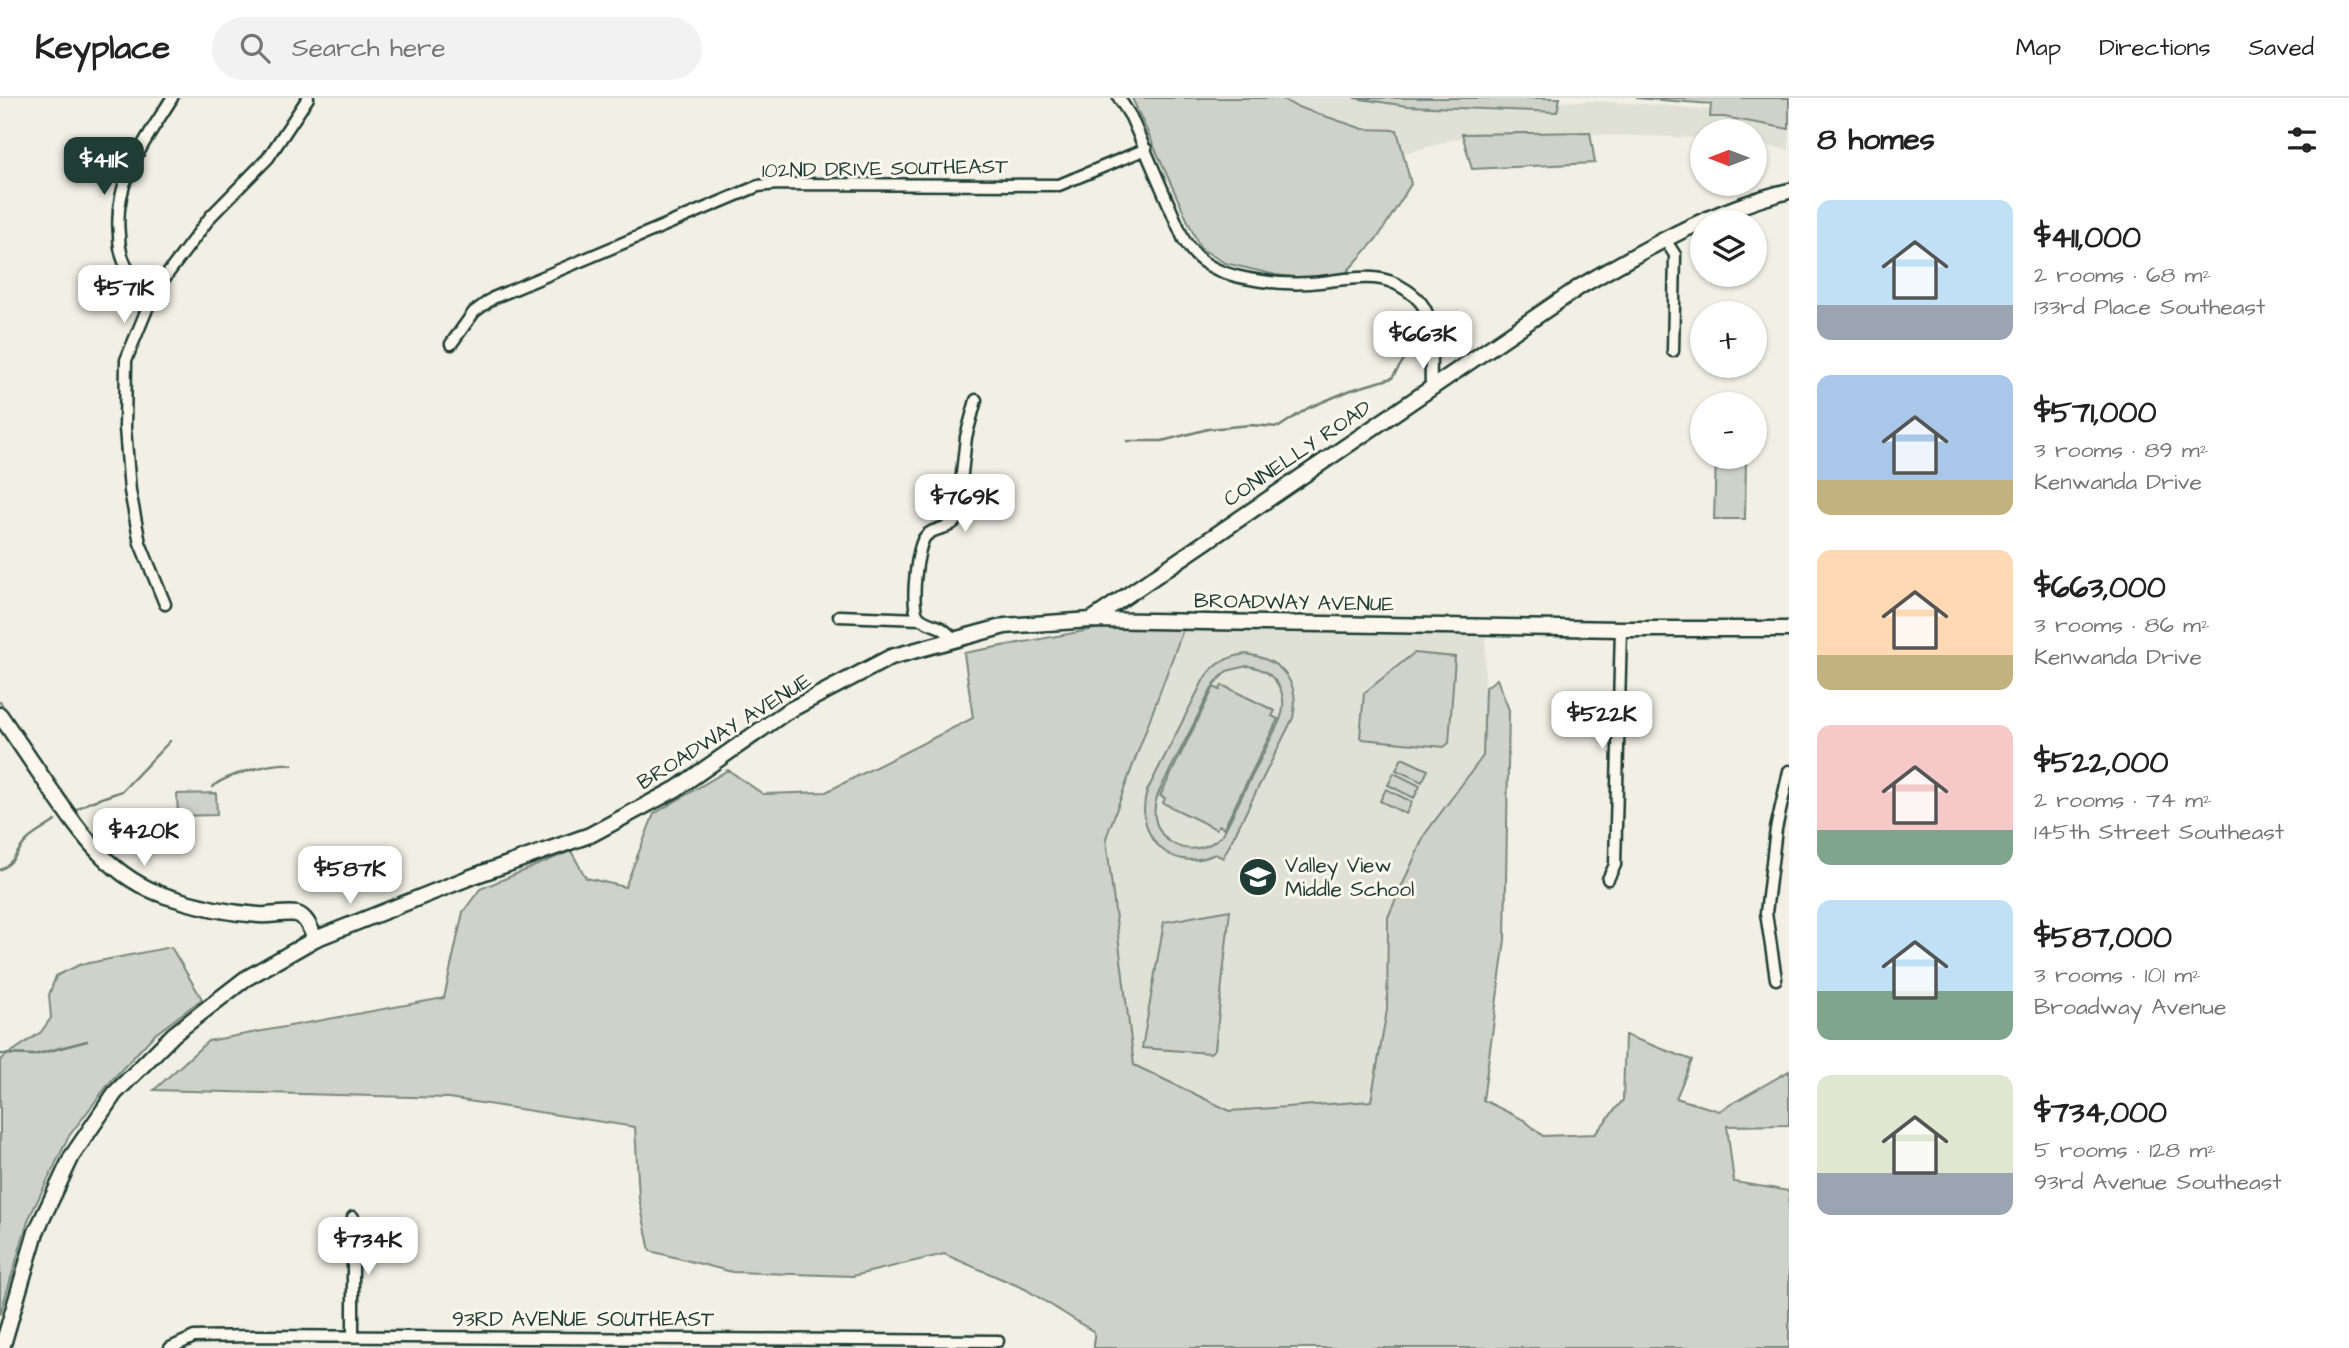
<!DOCTYPE html>
<meta charset="utf-8">
<style>
:root{--surface:#fff;--page:#f2f2f2;--text:#222;--muted:#767676;--line:#e0e0e0;--accent:#1f3d34}
body{margin:0;font-family:"Architects Daughter",sans-serif;background:var(--page);color:var(--text);height:100vh;display:flex;flex-direction:column;font-size:26px;white-space:nowrap}
*{box-sizing:border-box;margin:0}
p{font-size:23px;color:var(--muted)}
.icon{flex:none;width:38px;height:38px;fill:none;stroke:currentColor;stroke-width:2;stroke-linecap:round;stroke-linejoin:round}
.map{position:relative;flex:1;overflow:hidden}
.drawer{display:flex;flex-direction:column;background:var(--surface);width:560px}
.drawer>*{flex:none}
.needle{width:46px;rotate:270deg}
.fabs{position:absolute;left:1690px;top:21px;display:grid;gap:14px}
.fabs a{display:grid;place-items:center;width:77px;height:77px;border-radius:50%;background:var(--surface);box-shadow:0 2px 5px #0004;font-size:35px}
.price{position:absolute;translate:-50% -60px;padding:0 16px;border-radius:14px;background:#fff;color:#222;font-size:23px;line-height:46px;filter:drop-shadow(0 2px 4px #0008)}
.price::after{content:'';position:absolute;left:50%;top:42px;width:21px;height:16px;margin-left:-10px;background:inherit;clip-path:polygon(0 0,100% 0,50% 100%)}
.price.active{background:var(--accent);color:#fff}
ul{padding:0;list-style:none}
li{display:flex;align-items:center;gap:21px;height:175px;padding:0 28px}
li span{display:grid;place-items:center;flex:none;width:196px;height:140px;border-radius:14px;color:#555}
li>.icon{margin-inline-start:auto}
span .icon{width:84px;height:84px;fill:#fffc;stroke-width:1}
li b{font-size:30px}
h2{display:flex;justify-content:space-between;align-items:center;height:84px;padding:0 28px;font-size:30px}
header{display:flex;align-items:center;gap:42px;box-sizing:border-box;height:98px;padding:0 35px;background:var(--surface);border-bottom:2px solid var(--line)}
header strong{font-size:33px}
nav{display:flex;gap:38px;margin-inline-start:auto;font-size:24px}
.search{width:490px;height:63px;background:var(--page);display:flex;align-items:center;gap:18px;box-sizing:border-box;padding:0 24px;border-radius:38px;color:var(--muted);font-size:26px}
main{display:flex;flex:1;min-height:0}
.map>svg:first-child{display:block}
.built{fill:#e0e1d6}
.green{fill:#cfd2c8;stroke:#77887e;stroke-width:2;fill-rule:evenodd}
.lines{fill:none;stroke-linecap:round;stroke-linejoin:round}
.stream{stroke:#6e7f75;stroke-width:2.5}
.street-casing{stroke:#1f3d34;stroke-width:15}
.secondary-casing{stroke:#1f3d34;stroke-width:19}
.street{stroke:#fbf7ec;stroke-width:10}
.secondary{stroke:#fbf7ec;stroke-width:14}
.labels{text-anchor:middle;stroke-width:6;stroke-linejoin:round;paint-order:stroke}
.street-label{font-size:21px;fill:#1f3d34;stroke:#fbf7ec}
.poi-label{font-size:21px;fill:#1f3d34;stroke:#fbf7ec;text-anchor:start}
</style>
<header>
<strong>Keyplace</strong>
<div class="search"><svg class="icon" aria-label="search" viewBox="0 0 24 24"><circle cx="10" cy="10" r="6"/><path d="M15 15l6 6"/></svg>Search here</div>
<nav><a>Map</a><a>Directions</a><a>Saved</a></nav>
</header>
<main>
<div class="map">
<svg width="1789" height="1250" viewBox="0 0 1789 1250">
<rect width="100%" height="100%" fill="#f2f0e5"/>
<filter id="ink" filterUnits="userSpaceOnUse"><feTurbulence type="fractalNoise" baseFrequency=".0143" numOctaves="2"/><feDisplacementMap in="SourceGraphic" scale="14" xChannelSelector="R" yChannelSelector="G"/><feConvolveMatrix kernelMatrix="1 2 1 2 8 2 1 2 1" color-interpolation-filters="sRGB"/></filter>
<g filter="url(#ink)">
<!-- built -->
<path class="built" d="M1242,0H1476L1507,5L1596,3L1672,8L1745,15L1789,25V52L1755,46V33H1703V40L1573,36L1467,38L1402,56Z
M1184,529L1486,534L1483,658L1425,736L1388,819L1387,912L1371,1003L1229,1013L1134,967L1106,740Z"/>
<!-- green -->
<path class="green" d="M1132,0H1281L1295,8L1363,31L1397,32L1411,86L1379,138L1345,176L1312,181L1276,177L1225,165L1200,150Z
M1354,0H1560L1557,14L1407,8Z
M1636,0H1789V31L1724,19H1710L1711,6Z
M1590,34L1595,65L1472,71L1462,36Z
M1716,359H1746L1745,421H1714Z
M1144,522L1184,529L1106,740L1134,967L1230,1013L1371,1003L1387,912L1388,819L1425,736L1483,658L1485,590L1497,581L1509,612L1505,842L1483,1002L1524,1022L1543,1038L1595,1036L1623,1002L1625,937L1692,962L1676,1000L1719,1013L1789,973V1027L1727,1028L1734,1084L1789,1093V1250H1094V1234L1025,1191L944,1156L853,1178L732,1174L650,1153L639,1100L635,1029L448,1000L154,992L208,943L444,900L463,814L480,791L571,753L586,780L625,789L654,716L728,672L763,696L826,694L973,620L964,555Z
M1414,555L1455,559L1449,645L1444,649L1362,641L1360,639L1364,595Z
M1246,556C1281,561 1301,584 1293,620L1223,760L1215,756C1171,777 1133,737 1147,693L1205,579C1216,564 1228,559 1246,556ZM1247,568C1275,571 1290,596 1280,622L1223,736C1191,770 1141,740 1158,696L1214,586L1227,573Z
M1222,587L1275,613L1272,618L1278,621L1224,730L1219,727L1216,731L1163,705L1165,700L1160,698L1214,589L1220,592Z
M1402,660L1428,672L1422,684L1396,672Z
M1394,675L1420,688L1414,700L1388,687Z
M1386,691L1412,704L1406,716L1380,703Z
M216,695L217,717L178,718L177,696Z
M1230,812L1215,951L1210,955L1142,950L1164,824Z
M171,849L202,901L154,937L111,983L69,1038L29,1120L0,1217V962L41,934L51,920L49,897L56,878L79,867Z"/>
<g class="lines">
<!-- stream -->
<path class="stream" d="M1127,343H1162L1208,331L1250,327L1279,329L1308,310L1351,292L1392,280C1410,253 1413,249 1407,215
M0,604L11,620
M213,689C222,678 278,662 292,667
M75,712L90,704L122,693L170,643
M0,772C18,762 18,748 31,739C39,733 47,729 55,723
M0,956L34,957L87,943"/>
<!-- street casing -->
<g class="street-casing">
<path id="street" d="M1119,0L1131,19L1184,142C1191,153 1198,162 1210,168C1234,182 1282,187 1310,185C1331,184 1352,178 1374,180C1394,181 1423,198 1428,219C1433,240 1430,266 1431,288
M1664,140L1675,157L1673,253
M154,194C144,187 133,179 126,168C122,160 119,147 119,137C113,82 145,44 172,0
M451,246L474,214L493,200L758,88L777,86L1059,87L1146,51
M165,506L140,445L130,393L125,330L126,262L154,194L211,118L268,60L308,0
M839,518L921,521
M954,541C950,537 946,533 941,530C934,526 923,525 918,518C910,507 917,449 925,439C934,428 948,433 957,421L966,339L976,302
M1608,781L1615,767L1621,531
M1776,881L1766,815L1776,731L1789,673
M353,1238V1119
M170,1250L194,1239L258,1238L998,1243"/>
</g>
<!-- secondary casing -->
<g class="secondary-casing">
<path id="secondary" d="M1091,522L1581,188C1649,149 1712,112 1789,93
M0,617C17,642 34,667 51,692C82,737 111,780 166,798C196,808 228,815 259,817C271,818 285,814 297,816C307,819 311,832 315,841
M2,1250L36,1134L72,1058L115,995L174,936L245,881L315,841L471,779L590,737L676,691L786,614L891,559L1005,528L1091,522L1621,531H1789"/>
</g>
<!-- street -->
<use href="#street" class="street"/>
<!-- secondary -->
<use href="#secondary" class="secondary"/>
</g>
</g>
<!-- icons -->
<defs>
<g id="school-disc" transform="scale(2.0125)"><circle r="9.5" fill="#1f3d34" stroke="#fbf7ec"/><path d="M0-5L7-2L0 1L-7-2ZM-4 1L0 2.5L4 1V4Q0 6-4 4Z" fill="#fff"/></g>
</defs>
<g fill-rule="evenodd">
<use href="#school-disc" x="1258" y="779"/>
</g>
<g class="labels">
<!-- street labels -->
<g class="street-label">
<text transform="translate(885 70) rotate(-1)" y="7">102ND DRIVE SOUTHEAST</text>
<text transform="translate(1297 355) rotate(-34)" y="7">CONNELLY ROAD</text>
<text transform="translate(1294 504) rotate(1)" y="7">BROADWAY AVENUE</text>
<text transform="translate(724 633) rotate(-32)" y="7">BROADWAY AVENUE</text>
<text x="583" y="1228">93RD AVENUE SOUTHEAST</text>
</g>
<!-- poi labels -->
<g class="poi-label">
<text x="1285" y="774">Valley View<tspan x="1285" dy="24">Middle School</tspan></text>
</g>
</g>
</svg>
<div class="fabs">
<a><svg class="needle" viewBox="-14 -14 28 28"><path d="M0-13l5 13h-10z" fill="#e53935"/><path d="M0 13l5-13h-10z" fill="#767676"/></svg></a>
<a><svg class="icon" aria-label="layers" viewBox="0 0 24 24"><path d="M12 4l9 5-9 5-9-5zM3 14l9 5 9-5"/></svg></a>
<a>+</a>
<a>−</a>
</div>
<b class="price active" style="left:104px;top:99px">$411K</b>
<b class="price" style="left:124px;top:227px">$571K</b>
<b class="price" style="left:1423px;top:273px">$663K</b>
<b class="price" style="left:965px;top:436px">$769K</b>
<b class="price" style="left:1602px;top:653px">$522K</b>
<b class="price" style="left:144px;top:770px">$420K</b>
<b class="price" style="left:350px;top:808px">$587K</b>
<b class="price" style="left:368px;top:1179px">$734K</b>
</div>
<section class="drawer">
<h2>8 homes<svg class="icon" aria-label="filters" viewBox="0 0 24 24"><path d="M4 7h16M4 17h16"/><circle cx="9" cy="7" r="2"/><circle cx="15" cy="17" r="2"/></svg></h2>
<ul>
<li><span style="background:linear-gradient(#bfe0f5 75%,#9aa5b1 0)"><svg class="icon" aria-label="home" viewBox="0 0 24 24"><path d="M3 11l9-7 9 7M6 9v11h12V9"/></svg></span><div><b>$411,000</b><p>2 rooms · 68 m²</p><p>133rd Place Southeast</p></div></li>
<li><span style="background:linear-gradient(#a9c7e8 75%,#c2b280 0)"><svg class="icon" aria-label="home" viewBox="0 0 24 24"><path d="M3 11l9-7 9 7M6 9v11h12V9"/></svg></span><div><b>$571,000</b><p>3 rooms · 89 m²</p><p>Kenwanda Drive</p></div></li>
<li><span style="background:linear-gradient(#ffd9b3 75%,#c2b280 0)"><svg class="icon" aria-label="home" viewBox="0 0 24 24"><path d="M3 11l9-7 9 7M6 9v11h12V9"/></svg></span><div><b>$663,000</b><p>3 rooms · 86 m²</p><p>Kenwanda Drive</p></div></li>
<li><span style="background:linear-gradient(#f6c9c9 75%,#7fa58c 0)"><svg class="icon" aria-label="home" viewBox="0 0 24 24"><path d="M3 11l9-7 9 7M6 9v11h12V9"/></svg></span><div><b>$522,000</b><p>2 rooms · 74 m²</p><p>145th Street Southeast</p></div></li>
<li><span style="background:linear-gradient(#bfe0f5 65%,#7fa58c 0)"><svg class="icon" aria-label="home" viewBox="0 0 24 24"><path d="M3 11l9-7 9 7M6 9v11h12V9"/></svg></span><div><b>$587,000</b><p>3 rooms · 101 m²</p><p>Broadway Avenue</p></div></li>
<li><span style="background:linear-gradient(#dfe7d0 70%,#9aa5b1 0)"><svg class="icon" aria-label="home" viewBox="0 0 24 24"><path d="M3 11l9-7 9 7M6 9v11h12V9"/></svg></span><div><b>$734,000</b><p>5 rooms · 128 m²</p><p>93rd Avenue Southeast</p></div></li>
</ul>
</section>
</main>
